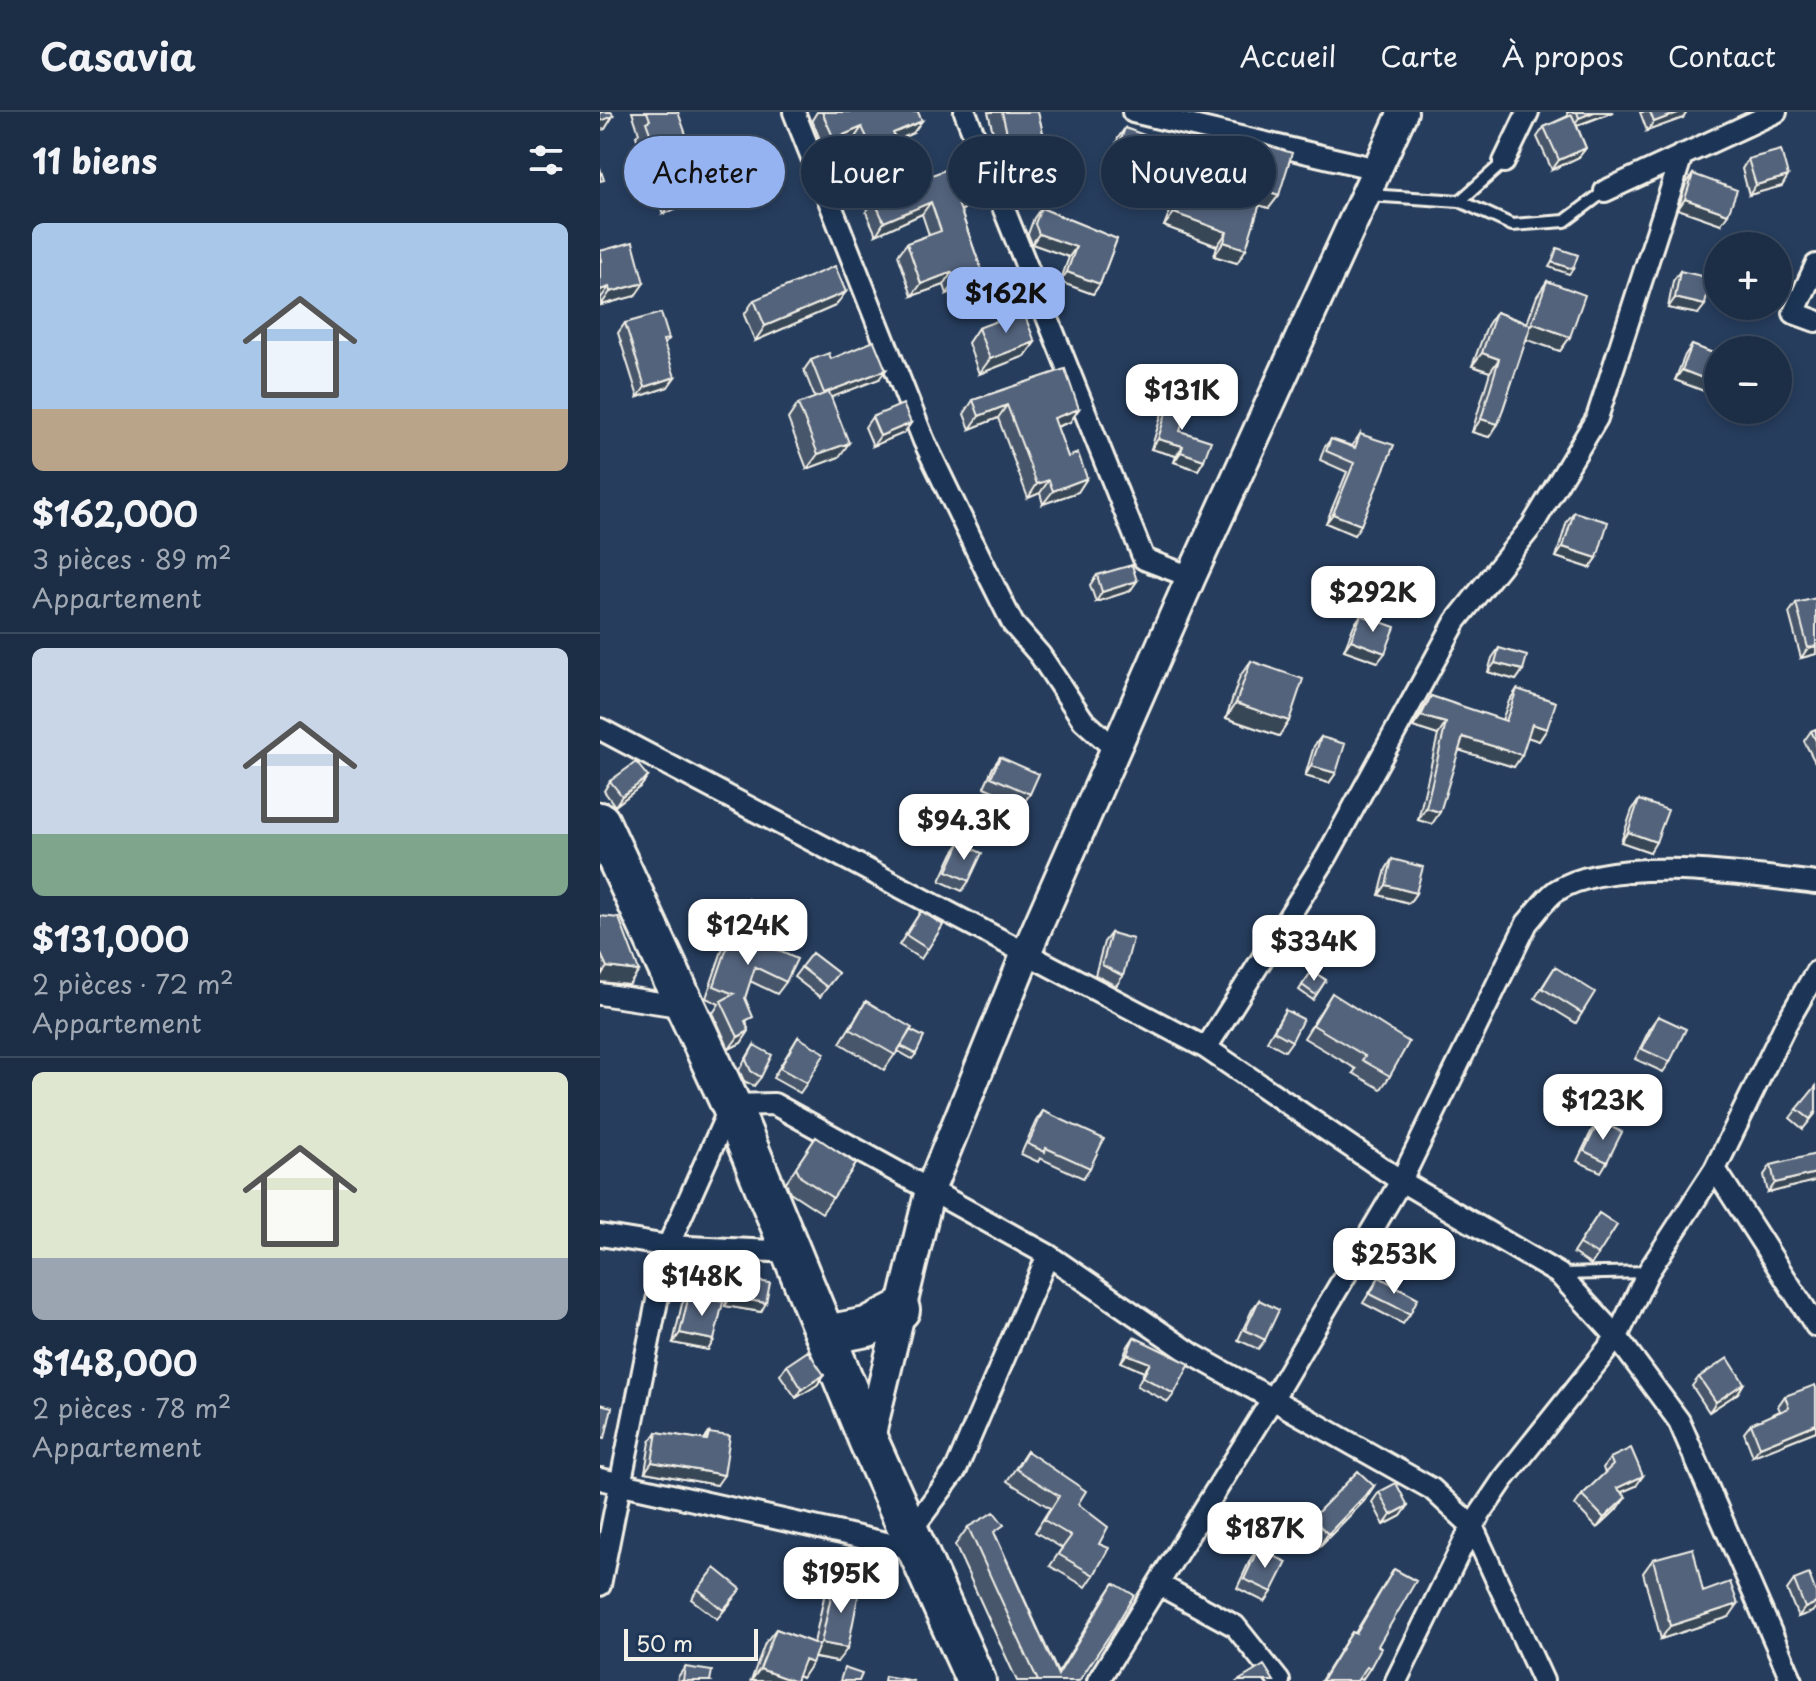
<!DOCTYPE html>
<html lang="fr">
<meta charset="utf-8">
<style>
:root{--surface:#1c2e46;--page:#25364d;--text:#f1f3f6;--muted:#a0a8b3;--line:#3a4a5f;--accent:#95b2f1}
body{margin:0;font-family:"Playpen Sans",sans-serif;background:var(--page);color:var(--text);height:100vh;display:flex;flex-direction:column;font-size:30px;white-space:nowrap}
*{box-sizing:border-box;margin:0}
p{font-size:26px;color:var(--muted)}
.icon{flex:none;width:44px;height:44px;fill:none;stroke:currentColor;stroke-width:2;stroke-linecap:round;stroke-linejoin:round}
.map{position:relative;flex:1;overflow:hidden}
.details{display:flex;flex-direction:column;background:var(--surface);width:600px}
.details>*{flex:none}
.banner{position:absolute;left:24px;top:24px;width:760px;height:72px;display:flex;gap:16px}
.controls{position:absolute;left:1104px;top:120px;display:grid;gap:16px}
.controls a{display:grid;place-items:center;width:88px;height:88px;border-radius:50%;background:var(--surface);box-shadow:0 4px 12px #0003,0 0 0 2px var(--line);font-size:40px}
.scale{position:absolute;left:24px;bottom:20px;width:134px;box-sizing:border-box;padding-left:8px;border:4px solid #f4f1e8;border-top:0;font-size:22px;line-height:28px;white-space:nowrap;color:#f4f1e8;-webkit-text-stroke:6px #1d3557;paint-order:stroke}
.price{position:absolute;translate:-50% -68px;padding:0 18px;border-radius:16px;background:#fff;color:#222;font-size:26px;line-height:52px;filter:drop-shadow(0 2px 4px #0008)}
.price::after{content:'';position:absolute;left:50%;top:48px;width:24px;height:18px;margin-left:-12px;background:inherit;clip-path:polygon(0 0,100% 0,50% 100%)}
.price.selected{background:var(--accent);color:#111}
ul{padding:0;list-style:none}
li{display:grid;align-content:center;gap:16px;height:424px;padding:0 32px}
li+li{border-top:2px solid var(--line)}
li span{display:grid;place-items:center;height:248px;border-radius:12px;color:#555}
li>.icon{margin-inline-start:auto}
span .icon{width:144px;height:144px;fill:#fffc;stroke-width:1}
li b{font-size:34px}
h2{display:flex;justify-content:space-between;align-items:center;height:96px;padding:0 32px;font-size:34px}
.tag{padding:0 28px;border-radius:36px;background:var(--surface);box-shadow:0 4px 12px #0003,0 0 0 2px var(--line);font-size:28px;line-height:72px}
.tag.selected{background:var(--accent);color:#111}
header{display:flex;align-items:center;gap:48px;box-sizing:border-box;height:112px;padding:0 40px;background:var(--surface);border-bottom:2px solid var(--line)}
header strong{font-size:38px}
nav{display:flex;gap:44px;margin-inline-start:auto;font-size:28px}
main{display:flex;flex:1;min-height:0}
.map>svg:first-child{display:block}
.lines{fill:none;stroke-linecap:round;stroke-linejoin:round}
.lane-casing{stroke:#f4f1e8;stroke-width:16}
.street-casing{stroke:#f4f1e8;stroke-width:26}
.secondary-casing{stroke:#f4f1e8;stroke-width:34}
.highway-casing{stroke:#f4f1e8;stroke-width:44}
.lane{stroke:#1d3557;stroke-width:10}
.street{stroke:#1d3557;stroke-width:20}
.secondary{stroke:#1d3557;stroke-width:28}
.highway{stroke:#1d3557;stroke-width:38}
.wall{fill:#47566a;stroke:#f4f1e8;stroke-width:2}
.shaded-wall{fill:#394656;stroke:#f4f1e8;stroke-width:2}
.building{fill:#52647b;stroke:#f4f1e8;stroke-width:2}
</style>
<header>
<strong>Casavia</strong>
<nav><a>Accueil</a><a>Carte</a><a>À propos</a><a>Contact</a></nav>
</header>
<main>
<section class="details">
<h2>11 biens<svg class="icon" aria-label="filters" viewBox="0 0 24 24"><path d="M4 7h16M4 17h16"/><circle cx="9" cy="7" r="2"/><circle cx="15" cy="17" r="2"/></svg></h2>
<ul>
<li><span style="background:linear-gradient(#a9c7e8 75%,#b9a48a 0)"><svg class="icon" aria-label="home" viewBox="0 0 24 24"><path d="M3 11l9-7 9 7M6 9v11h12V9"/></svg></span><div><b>$162,000</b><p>3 pièces · 89 m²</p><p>Appartement</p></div></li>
<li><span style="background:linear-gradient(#c9d6e8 75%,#7fa58c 0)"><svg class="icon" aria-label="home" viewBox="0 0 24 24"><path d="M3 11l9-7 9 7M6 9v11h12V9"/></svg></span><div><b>$131,000</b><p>2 pièces · 72 m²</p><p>Appartement</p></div></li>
<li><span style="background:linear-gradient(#dfe7d0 75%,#9aa5b1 0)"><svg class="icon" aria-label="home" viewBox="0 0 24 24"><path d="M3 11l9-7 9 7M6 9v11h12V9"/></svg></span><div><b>$148,000</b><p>2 pièces · 78 m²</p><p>Appartement</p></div></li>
</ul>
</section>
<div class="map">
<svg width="1216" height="1569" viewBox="0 0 1216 1569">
<rect width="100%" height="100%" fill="#263d5d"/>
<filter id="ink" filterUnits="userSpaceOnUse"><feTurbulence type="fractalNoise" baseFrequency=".0125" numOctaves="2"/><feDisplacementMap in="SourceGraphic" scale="16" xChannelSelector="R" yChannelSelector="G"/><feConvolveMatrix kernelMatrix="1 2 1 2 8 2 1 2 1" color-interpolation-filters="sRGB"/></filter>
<g filter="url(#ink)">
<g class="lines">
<!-- lane casing -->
<g class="lane-casing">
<path id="lane" d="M768,83L860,89L904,50
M860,89L912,113L965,109L1005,79
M959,1162L1048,1160"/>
</g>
<!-- street casing -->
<g class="street-casing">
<path id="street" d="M194,0L324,329L391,468L413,512L440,543L483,608L515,637
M365,0L544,447L591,465
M533,0L777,57
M904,50L928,0
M1005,79L1176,0
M1216,153L1194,201L1216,209
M0,617L606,936L801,1069L959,1162L1017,1225L1079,1309L1192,1569
M0,882L86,895
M606,936L727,744L856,509L932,414L997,306L1082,43
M1115,1057L1216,1214
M0,1123L68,1134L192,1140
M0,1367L317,1438
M309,1421L356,1358L448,1143
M558,1472L635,1514L679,1569
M0,1473L68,1134L131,993L174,992L448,1143L592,1242L832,1377L872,1414L943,1569
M498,1569L673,1286L801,1069L927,811C936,801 945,787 956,779C1014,742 1149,763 1216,771
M796,1569L872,1414L903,1368L1017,1225L1048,1160L1115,1057L1186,912L1216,860"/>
</g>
<!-- secondary casing -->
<g class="secondary-casing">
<path id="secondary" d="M269,1330L330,1078L426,841L591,465L803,0"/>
</g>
<!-- highway casing -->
<g class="highway-casing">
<path id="highway" d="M0,710L131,993L269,1330L376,1569
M226,1223L267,1215L300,1198"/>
</g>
<!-- lane -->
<use href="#lane" class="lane"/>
<!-- street -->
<use href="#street" class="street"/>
<!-- secondary -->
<use href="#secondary" class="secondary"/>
<!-- highway -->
<use href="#highway" class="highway"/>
</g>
<!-- wall -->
<path class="wall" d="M32,0H78L95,91L63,102L36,24L39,21Z
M217,0H318L313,21L297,28L316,69L373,74L369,75L373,85L364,97L361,99L382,160L374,172L347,182L344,173L312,184L298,143L307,131L329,123L322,102L276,123L266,100L274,88L281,85L253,28L225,40L212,8Z
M388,0H438L446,34L436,48L402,57Z
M967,0H1013L977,14L986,36L979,45L952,58L937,25L944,15L968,4Z
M1040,0H1087L1083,6L1047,19Z
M525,16L539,59L532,68L507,60L518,26Z
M654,29L679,83L669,96L660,93L637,151L614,144L617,134L564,114L578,78L587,65L633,81L645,43Z
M1148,47L1188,64L1182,74L1149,83L1142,57Z
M1093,62L1121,112L1078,97L1086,72Z
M441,96L517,127L500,172L493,182L460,170L469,145L432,132L428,122L434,106Z
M0,139L35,184L1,193Z
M1080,159L1098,202L1068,196L1073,169Z
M947,169L970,225L960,239L926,227L898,312L889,325L872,320L890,260L872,254L887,214L896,200L927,211L937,184Z
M154,188L235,194L155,229L144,203Z
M25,211L69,227L64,233L68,275L38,285L18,221Z
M378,216L435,230L425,244L379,262L368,231Z
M1092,233L1118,243V274L1112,282L1075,268L1085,243Z
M231,247L279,267L231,285L239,345L207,357L188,307L198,292L215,286L204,258L211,248Z
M465,257L470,310L457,315L468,345L487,366L478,380L443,392L440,381L428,386L398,306L370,317L364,302L373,288Z
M570,288L580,319L604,348L598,358L574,350L576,344L551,337L563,298Z
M272,305L311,311L304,321L273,334L265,315Z
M760,322L754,423L726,411L747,360L720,348L724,336L731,327L752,334Z
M974,400L997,446L990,456L956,445L967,409Z
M497,463L537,469L530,479L496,490L490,473Z
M1196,491L1216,542L1201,546L1189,501Z
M761,503L778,550L744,538L754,513Z
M899,536L923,558L916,568L888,560L892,546Z
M651,549L689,609L679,624L626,606L640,564Z
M917,577L947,617L939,629L928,625L914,655L859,638L832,712L818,708L838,623L813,615L831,584L902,608L909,589Z
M1216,617V652L1204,629L1211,619Z
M721,625L736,661L729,671L705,664L714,634Z
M400,645L430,682L423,692L384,675L393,655Z
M48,665L41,674L15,694L4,679L10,669Z
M1039,688L1050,740L1021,730L1032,698Z
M360,731L369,769L362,779L340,769L353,741Z
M792,747L816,781L809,791L779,783L786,757Z
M149,787L146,824L186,870L177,882L150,869L145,886L147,914L149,919L141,931L129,937L113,901L119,892L106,886L127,824Z
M321,799L343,813L321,847L299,833Z
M0,804L39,859L29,873L0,870Z
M511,821L523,864L516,874L495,863L504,830Z
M212,841L238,861L220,885L194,865Z
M955,855L982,901L976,911L935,886Z
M712,859L726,868L713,888L699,878Z
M732,881L790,964L781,977L753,961L756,957L704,926Z
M266,889L310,918L316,942L312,947L298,939L300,935L284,958L240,931Z
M685,898L692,929L685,939L667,929Z
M1058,904L1070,950L1063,960L1035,947L1051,914Z
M198,925L207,971L200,981L173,966Z
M154,933L161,965L154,974L144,969L139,958Z
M1197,997L1216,1001L1203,1017L1190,1006Z
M443,999L490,1056L483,1066L440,1046L438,1050L421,1042L436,1009Z
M999,1009L1007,1050L1001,1060L977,1049L992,1018Z
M216,1025L256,1052L222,1101L190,1080L186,1070Z
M1171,1053L1214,1069L1168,1081L1164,1063Z
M999,1101L1017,1113L991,1153L973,1141Z
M138,1149L157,1169L161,1200L125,1194L132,1157Z
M779,1165L810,1202L803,1212L763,1191Z
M89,1183L114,1228L108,1238L73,1231L82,1192Z
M659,1188L665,1228L658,1237L638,1228L652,1198Z
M534,1225L574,1282L568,1290L537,1274L544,1260L521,1250L528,1234Z
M187,1253L224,1263L217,1273L196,1286L180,1263Z
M1099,1265L1144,1271L1138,1281L1109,1300L1092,1274Z
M1216,1276V1319L1153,1344L1144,1321L1151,1312L1180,1299L1178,1294L1185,1284Z
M57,1320L104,1328L109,1321L117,1373L45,1360L50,1330Z
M427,1339L478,1392L499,1432L494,1463L486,1475L450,1454L462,1436L435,1420L450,1396L407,1369Z
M1010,1346L1036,1374L1022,1380L1019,1395L997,1416L975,1393L982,1383L1005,1361L1003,1356Z
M774,1374L764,1389L717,1437L702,1421L712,1406Z
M779,1380L808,1394L801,1404L784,1413L772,1390Z
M368,1415L396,1424L458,1561L502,1489L514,1471L479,1569H417L355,1433Z
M658,1437L672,1480L665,1490L637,1476L651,1446Z
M1053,1447L1103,1480L1129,1505L1061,1527L1043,1461Z
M794,1457L778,1534L770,1556L762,1568L758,1567L757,1569H721L744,1532L752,1520L755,1521Z
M1194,1468L1216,1481V1495L1212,1500L1198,1505L1187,1478Z
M234,1470L237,1550L214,1546L202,1566L198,1564L196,1569H151L165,1531L176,1517L214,1531L224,1485Z
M98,1477L134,1487L117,1507L91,1487Z
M85,1555L110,1569H77L78,1565Z"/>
<!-- shaded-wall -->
<path class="shaded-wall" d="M994,0H1013L972,15L979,6Z
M1080,0H1087L1083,6L1047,19L1054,10Z
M13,4L5,17L0,18V9Z
M322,9L313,21L285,34L293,21Z
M262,15L253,28L225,40L234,27Z
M446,34L436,48L402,57L412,42Z
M986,36L979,45L952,58L959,48Z
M513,50L539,59L532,68L507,60Z
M382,61L373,74L358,79L366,67Z
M1188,64L1182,74L1149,83L1156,73Z
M105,76L95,91L63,102L74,87Z
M664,78L679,83L669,96L655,92Z
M373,85L364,97L349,103L358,91Z
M1085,87L1128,102L1121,112L1078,97Z
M331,90L322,102L276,123L284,110Z
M574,101L627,120L617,134L564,114Z
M439,122L476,135L469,145L432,132Z
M624,130L646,137L637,151L614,144Z
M952,150L973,157L969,162L949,155Z
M352,160L344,173L312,184L321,172Z
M382,160L374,172L347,182L355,170Z
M467,160L500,172L493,182L460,170Z
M44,171L35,184L1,193L10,180Z
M9,175L0,187V178Z
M246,180L235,194L155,229L165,214Z
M1075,186L1105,193L1098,202L1068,196Z
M932,211L970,225L960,239L922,226Z
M435,230L425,244L379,262L390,247Z
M882,241L899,247L890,260L872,254Z
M286,258L279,267L217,291L224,281Z
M1082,258L1118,272V274L1112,282L1075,268Z
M75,265L68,275L38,285L45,275Z
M407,293L398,306L370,317L379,304Z
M479,297L470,310L444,319L454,306Z
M881,307L898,312L889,325L872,320Z
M311,311L304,321L273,334L280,324Z
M558,327L583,334L576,344L551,337Z
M249,331L239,345L207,357L218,342Z
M581,340L604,348L598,358L574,350Z
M487,366L478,380L443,392L453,379Z
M449,368L440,381L428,386L437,372Z
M733,402L761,413L754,423L726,411Z
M963,435L997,446L990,456L956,445Z
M537,469L530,479L496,490L502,480Z
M751,528L785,541L778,550L744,538Z
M1216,534V542L1201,546L1208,536Z
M895,551L923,558L916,568L888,560Z
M636,591L689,609L679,624L626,606Z
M821,604L846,611L838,623L813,615Z
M932,612L947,617L939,629L924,624Z
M863,625L922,643L914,655L855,637Z
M711,654L736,661L729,671L705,664Z
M48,665L41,674L15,694L22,684Z
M826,696L840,700L832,712L818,708Z
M1028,720L1056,730L1050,740L1021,730Z
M786,773L816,781L809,791L779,783Z
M7,855L39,859L29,873L0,870V865Z
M149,919L141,931L129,937L138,925Z
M1216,1061V1066L1214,1069L1168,1081L1175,1071Z
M131,1185L166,1191L161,1200L125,1194Z
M80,1221L114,1228L108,1238L73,1231Z
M527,1242L550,1251L544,1260L521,1250Z
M224,1263L217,1273L196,1286L202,1277Z
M1144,1271L1138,1281L1109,1300L1116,1290Z
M1216,1312V1319L1153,1344L1160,1335Z
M52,1350L124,1363L117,1373L45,1360Z
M1043,1364L1036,1374L1010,1385L1017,1376Z
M774,1374L764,1389L717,1437L728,1422Z
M1026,1385L1019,1395L997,1416L1004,1406Z
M808,1394L801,1404L784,1413L791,1403Z
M1216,1491V1495L1212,1500L1198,1505L1205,1496Z
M1138,1492L1129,1505L1061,1527L1070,1514Z
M221,1531L248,1536L237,1550L211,1545Z
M204,1548L212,1551L202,1566L194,1562Z
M160,1557L193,1569H151Z"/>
<!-- building -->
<path class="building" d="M0,0H12L13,4L0,9Z
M47,0H78L105,76L74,87L46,10L50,8Z
M222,0H318L322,9L293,21L316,69L377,46L382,61L366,67L373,85L358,91L382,160L355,170L352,160L321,172L307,131L341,119L331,90L284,110L274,88L293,80L262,15L234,27Z
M402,0H438L446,34L412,42Z
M977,0H994L979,6Z
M1050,0H1080L1054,10Z
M972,3L986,36L959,48L944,15Z
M525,16L550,25L539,59L513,50Z
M654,29L692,41L679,83L664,78L646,137L624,130L627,120L574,101L587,65L637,83Z
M1181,38L1188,64L1156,73L1148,47Z
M0,56L4,68L0,69Z
M1093,62L1137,78L1128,102L1085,87Z
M441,96L517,127L500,172L467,160L476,135L439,122L435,112Z
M33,130L44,171L10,180L9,175L0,178V149H2L0,139Z
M957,136L978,143L973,157L952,150Z
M235,154L246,180L165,214L154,188Z
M1080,159L1110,166L1105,193L1075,186Z
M947,169L985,183L970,225L932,211Z
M423,199L435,230L390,247L378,216Z
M896,200L931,213L898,312L881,307L899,247L882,241Z
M61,201L69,227L63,228L75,265L45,275L25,211Z
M274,229L286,258L224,281L211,248L229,241L231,247Z
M1092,233L1118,243V272L1082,258Z
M465,257L479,297L454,306L468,345L478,341L487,366L453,379L449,368L437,372L407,293L379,304L373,288Z
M229,280L249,331L218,342L198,292Z
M570,288L588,294L580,319L611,329L604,348L581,340L583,334L558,327Z
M303,292L311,311L280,324L272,305Z
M760,322L794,333L761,413L733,402L754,351L726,339L731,327L755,336Z
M974,400L1008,410L997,446L963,435Z
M532,453L537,469L502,480L497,463Z
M1216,486V534L1208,536L1196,491Z
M761,503L795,515L785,541L751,528Z
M899,536L927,544L923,558L895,551Z
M651,549L703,567L689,609L636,591Z
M917,577L956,590L947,617L932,612L922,643L863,625L840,700L826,696L846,611L821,604L831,584L906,609Z
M1216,617V629L1211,619Z
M721,625L745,632L736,661L711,654Z
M400,645L439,662L430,682L391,665Z
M36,650L48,665L22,684L10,669Z
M1039,688L1068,698L1056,730L1028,720Z
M360,731L382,741L369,769L347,759Z
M792,747L823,755L816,781L786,773Z
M149,787L162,795L146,824L197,847L186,870L155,855L145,886L153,905L145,909L149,919L138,925L121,889L134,882L114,874L135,812Z
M321,799L343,813L328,837L306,823Z
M0,804L19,806L39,859L7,855L0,840Z
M511,821L533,827L523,864L502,853Z
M212,841L238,861L227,875L201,855Z
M955,855L995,880L982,901L942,876Z
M712,859L726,868L716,883L702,873Z
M732,881L809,930L790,964L762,948L765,944L713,913Z
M266,889L312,916L295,943L250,917Z
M685,898L703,907L692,929L674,919Z
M1058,904L1086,917L1070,950L1042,937Z
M310,918L324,925L316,942L301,934Z
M198,925L225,941L207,971L180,956Z
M154,933L172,943L161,965L151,959L146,948Z
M1216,974V999L1210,1007L1197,997Z
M443,999L504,1027L490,1056L446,1036L445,1040L428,1032Z
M999,1009L1022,1020L1007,1050L984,1039Z
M216,1025L256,1052L233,1086L201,1065L196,1055Z
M1216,1042V1061L1175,1071L1171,1053Z
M999,1101L1017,1113L998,1143L979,1132Z
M138,1149L159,1152L157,1169L170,1171L166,1191L131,1185Z
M779,1165L818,1186L810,1202L770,1182Z
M89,1183L123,1190L114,1228L80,1221Z
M659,1188L679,1198L665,1228L645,1218Z
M534,1225L590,1252L574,1282L543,1265L550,1251L527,1242Z
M208,1239L224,1263L202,1277L187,1253Z
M1128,1246L1144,1271L1116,1290L1099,1265Z
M1215,1273L1216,1276V1312L1160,1335L1151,1312L1189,1296L1185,1284Z
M0,1292L12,1295L5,1326L0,1325Z
M57,1320L107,1328L109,1321L130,1324L124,1363L52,1350Z
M1031,1336L1043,1364L1017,1376L1026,1385L1004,1406L982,1383L1013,1353L1010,1346Z
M427,1339L486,1379L478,1392L508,1415L499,1432L509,1436L494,1463L458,1442L471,1424L444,1408L459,1384L416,1357Z
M758,1359L774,1374L728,1422L712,1406Z
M796,1371L808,1394L791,1403L779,1380Z
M394,1400L404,1413L394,1420L458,1563L514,1471L534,1483L515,1515L479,1569H438L368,1415Z
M1093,1436L1103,1480L1130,1470L1138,1492L1070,1514L1053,1447Z
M658,1437L687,1450L672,1480L644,1467Z
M115,1456L141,1477L123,1498L98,1477Z
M794,1457L816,1469L778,1534L781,1536L770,1556L767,1555L757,1569H722L752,1520L756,1522Z
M1209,1462L1216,1481V1491L1205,1496L1194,1468Z
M234,1470L260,1475L248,1536L221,1531Z
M176,1517L219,1533L212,1551L204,1548L196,1569H193L160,1557Z
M664,1553L674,1569H638Z
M85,1555L112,1559L110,1569H83Z
M244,1556L262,1562L259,1569H240Z
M285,1564L314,1569H284Z"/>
</g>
</svg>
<div class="controls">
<a>+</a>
<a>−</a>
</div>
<div class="scale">50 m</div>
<b class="price selected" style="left:406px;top:223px">$162K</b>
<b class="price" style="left:582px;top:320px">$131K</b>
<b class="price" style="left:773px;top:522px">$292K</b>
<b class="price" style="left:364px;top:750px">$94.3K</b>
<b class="price" style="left:148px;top:855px">$124K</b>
<b class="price" style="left:714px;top:871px">$334K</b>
<b class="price" style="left:1003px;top:1030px">$123K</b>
<b class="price" style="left:794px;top:1184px">$253K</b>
<b class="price" style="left:102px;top:1206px">$148K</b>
<b class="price" style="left:665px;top:1458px">$187K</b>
<b class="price" style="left:241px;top:1503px">$195K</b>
<div class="banner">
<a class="tag selected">Acheter</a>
<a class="tag">Louer</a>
<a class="tag">Filtres</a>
<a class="tag">Nouveau</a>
</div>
</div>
</main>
